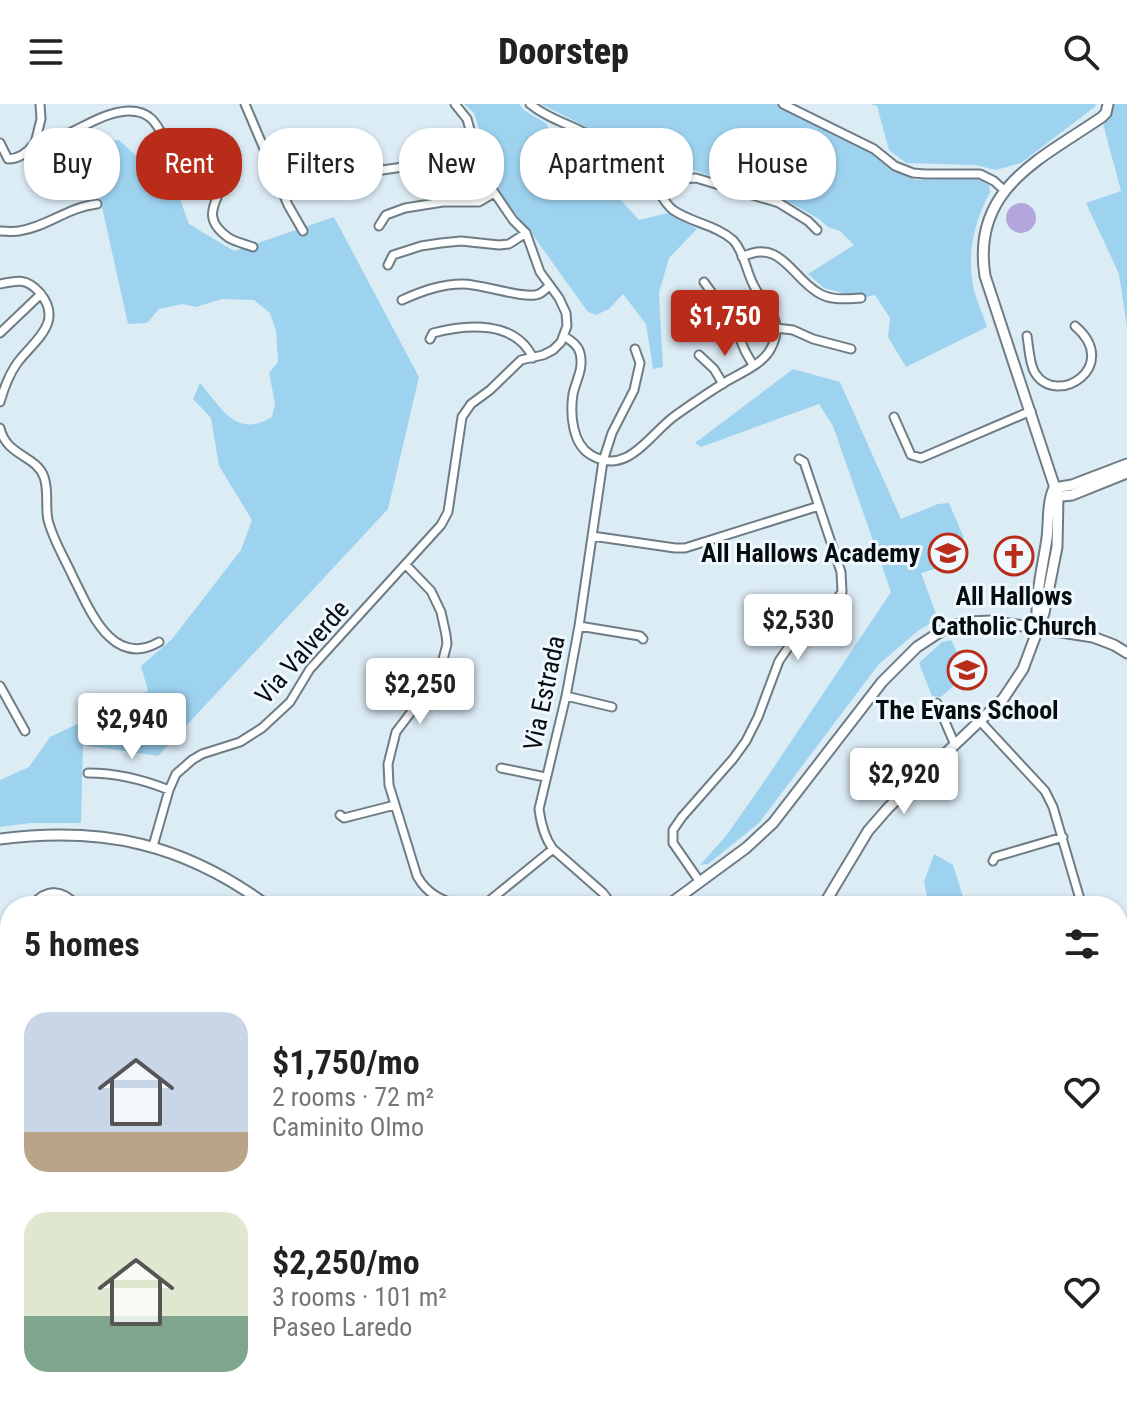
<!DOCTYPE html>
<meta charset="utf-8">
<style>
:root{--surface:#fff;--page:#f2f2f2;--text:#222;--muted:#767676;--accent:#b82c19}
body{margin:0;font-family:"Roboto Condensed",sans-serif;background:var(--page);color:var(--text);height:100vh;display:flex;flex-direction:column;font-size:30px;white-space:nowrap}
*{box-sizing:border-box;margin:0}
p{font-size:26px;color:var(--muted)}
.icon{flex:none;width:44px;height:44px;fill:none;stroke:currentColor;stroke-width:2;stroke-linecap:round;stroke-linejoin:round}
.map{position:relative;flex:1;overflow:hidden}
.panel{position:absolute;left:0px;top:792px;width:1128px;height:512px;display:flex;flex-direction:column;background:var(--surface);border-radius:32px 32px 0 0;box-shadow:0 2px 6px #0004}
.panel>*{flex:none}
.banner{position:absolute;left:24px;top:24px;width:1080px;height:72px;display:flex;gap:16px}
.price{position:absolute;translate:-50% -68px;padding:0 18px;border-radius:8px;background:#fff;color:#222;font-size:26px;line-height:52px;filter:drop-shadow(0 2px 4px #0008)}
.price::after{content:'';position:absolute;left:50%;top:48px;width:24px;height:18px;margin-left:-12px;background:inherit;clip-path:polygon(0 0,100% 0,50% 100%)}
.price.active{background:var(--accent);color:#fff}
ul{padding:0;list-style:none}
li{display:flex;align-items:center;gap:24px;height:200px;padding:0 24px}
li span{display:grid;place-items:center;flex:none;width:224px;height:160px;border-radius:24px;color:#555}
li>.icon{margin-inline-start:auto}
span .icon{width:96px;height:96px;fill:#fffc;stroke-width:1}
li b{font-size:34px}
h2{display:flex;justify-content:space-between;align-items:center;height:96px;padding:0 24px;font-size:34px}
.pill{padding:0 28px;border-radius:32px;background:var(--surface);box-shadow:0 2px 6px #0004;font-size:28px;line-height:72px}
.pill.active{background:var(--accent);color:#fff}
header{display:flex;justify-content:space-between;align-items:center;height:104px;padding:0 24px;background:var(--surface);font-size:36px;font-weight:800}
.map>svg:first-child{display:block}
.green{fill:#9ed3f0}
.water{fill:#b3a6dc}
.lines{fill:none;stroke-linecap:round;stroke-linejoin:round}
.street-casing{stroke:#6e7c85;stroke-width:11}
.secondary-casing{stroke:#6e7c85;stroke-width:13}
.street{stroke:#fff;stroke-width:7}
.secondary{stroke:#fff;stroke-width:9}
.labels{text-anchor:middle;stroke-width:6;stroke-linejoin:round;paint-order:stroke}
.poi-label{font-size:26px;font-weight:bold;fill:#070c0f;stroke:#eef8fe}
.street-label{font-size:26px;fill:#070c0f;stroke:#eef8fe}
</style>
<header><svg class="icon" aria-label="menu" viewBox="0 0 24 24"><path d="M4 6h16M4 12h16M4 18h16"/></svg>Doorstep<svg class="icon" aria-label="search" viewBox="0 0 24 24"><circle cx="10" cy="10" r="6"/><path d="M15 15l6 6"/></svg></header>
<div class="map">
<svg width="1127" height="1304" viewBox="0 0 1127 1304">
<rect width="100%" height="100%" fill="#dcecf5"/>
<!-- green -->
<path class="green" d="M464,0H519L525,7L547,20L556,45L598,71L639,116L668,109L697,125L669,154L659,189L663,263L653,265L646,220L623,190L609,205L596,211L588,208L532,130L500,91L474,9Z
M540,0H781L865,44L893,67L916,76L977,75L989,81L990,88C976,115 968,142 972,174C973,190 982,207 987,223L906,263L888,233L890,214L875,191L861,194L824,184L808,170L854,141L840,127L828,123L819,115L791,99L693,66L657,76C623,42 583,20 540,0Z
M870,0H1095L1096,2L1021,59L996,66L975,61L906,59L889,46L877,2Z
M1105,0H1127V224L1119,170L1086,99L1121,87L1102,16Z
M119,36L178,90L189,120L234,147L334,113L419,273L388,405L158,652L83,641L81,719H31L0,723V676L29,663L50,633L148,587L141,562L172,535L241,446L252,416L219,362L211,314L193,295L200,279C222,304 236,335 272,313L275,299L269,269L278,258L276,227L270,209L254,196L222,195L196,203L183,200L159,205L147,219L128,220L88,40Z
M793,265L840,278L901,415L938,400L949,399L964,434L945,443L938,464L921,469L938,515L919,526L879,560L759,719L708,760L700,761L726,732L768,672L891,488L833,322L819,300L701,343L695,339Z
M951,536L961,556L952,560L959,577L941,593L932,592L919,559L943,537L944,538Z
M934,750L953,761L966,802H929L924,778Z"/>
<!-- water -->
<path class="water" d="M1006 114a15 15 0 1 1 30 0a15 15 0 1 1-30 0Z"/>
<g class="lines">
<!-- street casing -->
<g class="street-casing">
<path id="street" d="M245,0L288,101L303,127
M530,0C547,14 564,18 583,28C596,34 608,42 620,49C633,58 646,70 655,82C661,90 665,100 673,106C692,119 716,121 733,136C744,148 746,166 753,180C759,193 770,204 775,217C778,226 775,238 770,246C762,260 741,269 727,277C709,288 693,299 676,311C650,329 628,373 591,351C572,340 570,310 573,290C576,276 584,265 580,249C578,241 571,237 564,232
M783,0L874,45L895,62L913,69L925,70H980L994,77L1004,86
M0,39L8,55C19,55 28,48 35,39C71,36 94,9 128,7C166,6 158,46 185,58C195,62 213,58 220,69C232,88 191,108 229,134C236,138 245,140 253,143
M35,39L41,15L40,0
M377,61L382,66L431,59H465L478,55
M655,82L673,75L696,74L779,99L808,117L817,126
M379,122L386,111L405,104L443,98H479L494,89
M0,127C6,127 13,128 19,127C47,123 68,103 97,100
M742,153C780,134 791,172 817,188C830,197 846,195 861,194
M388,161L393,151L421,142L441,139L461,137L499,141L509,140L526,129
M704,178L733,218L745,247L753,261
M0,180C18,176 27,174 40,189C64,218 35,236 18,258C9,270 4,284 0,298
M402,196C422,187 441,180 463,180C482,180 526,196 539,190C543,188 546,185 549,182
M776,224L793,226L813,235L851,245
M0,229L41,190
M1027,232C1029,243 1029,259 1035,269C1057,304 1122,262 1075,222
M430,235L433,229C467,220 515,216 533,254
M699,251L714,265L723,280
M894,313L911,351L921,354L1031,307
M0,324C6,352 36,351 44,373C49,387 45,402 48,416C53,436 65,455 73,473C90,506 112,565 159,538
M592,432L675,444H685L819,402
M406,461L431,487L441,508L446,531L447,540L440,567L431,582L396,628L388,660L389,681L417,772C428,792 446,800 469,802
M579,522L640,532L643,535
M0,582L25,627
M566,592L612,603
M937,599L955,641
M980,617L1045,687L1053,703L1082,802
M501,664L545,673
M88,669C117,669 142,675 169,686
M340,711L344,714L395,701
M153,742L169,686L176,670L192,656L202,650L240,638L262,624L290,598L310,565L441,421L448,408L462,313L471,300L490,286L521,256L543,251L553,246L561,238L567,222L566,209L559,194L540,168L526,129L513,116L483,72L467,15L455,0
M993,757L995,753L1063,733
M700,778L673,739V726L682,713L733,655L746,637L758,613L779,557L792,538L828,508L842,488L841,468L804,358L799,355
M473,802L489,797L553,745
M613,802L603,789L553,745C544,733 541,720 539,705L566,592L579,522L603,357L612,329L634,286L640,259L635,245
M1118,931L1127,953
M0,941C7,963 9,987 7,1010C7,1018 4,1027 4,1035C3,1054 12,1068 0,1084
M1118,1186L1127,1207
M0,1233L10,1223
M273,1294L277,1304
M460,1294L464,1304
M556,1294L561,1304
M985,1294L988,1304
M141,1304L149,1294
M331,1304L352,1294
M353,1304L373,1294
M746,1304L767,1294"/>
</g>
<!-- secondary casing -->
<g class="secondary-casing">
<path id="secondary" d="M1054,384L1072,381L1127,360
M1053,393L1072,391L1127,369
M1038,523C1034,494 1043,463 1047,434C1049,418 1047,399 1054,384
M0,735C104,722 184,740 268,802
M33,802C47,785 62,786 76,802
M667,802L746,744L773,719L882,578L917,543L949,522L968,518L991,517L1093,533L1114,541L1127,549
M823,802L868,727L888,704L1003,595L1023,565L1044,509L1057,443L1058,393L985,172C971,84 1041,55 1102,13L1106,9L1108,0
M0,909L3,891L10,872
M162,1294L171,1304
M796,1304V1294"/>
</g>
<!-- street -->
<use href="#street" class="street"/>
<!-- secondary -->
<use href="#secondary" class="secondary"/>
</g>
<!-- icons -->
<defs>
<g id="school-ring" transform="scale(2)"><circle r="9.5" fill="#eef8fe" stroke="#b82c19" stroke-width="1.5"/><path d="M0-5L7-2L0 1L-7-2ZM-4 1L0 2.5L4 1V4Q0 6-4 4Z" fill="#b82c19"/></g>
<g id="church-ring" transform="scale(2)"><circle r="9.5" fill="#eef8fe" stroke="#b82c19" stroke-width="1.5"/><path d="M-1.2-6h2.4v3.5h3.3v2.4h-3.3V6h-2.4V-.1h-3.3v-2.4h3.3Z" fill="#b82c19"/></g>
</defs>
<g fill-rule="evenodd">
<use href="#school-ring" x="948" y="449"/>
<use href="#church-ring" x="1014" y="452"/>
<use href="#school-ring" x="967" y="566"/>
</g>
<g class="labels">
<!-- poi labels -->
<g class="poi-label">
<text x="920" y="458" text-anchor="end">All Hallows Academy</text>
<text x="1014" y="501">All Hallows<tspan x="1014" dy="30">Catholic Church</tspan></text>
<text x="967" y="615">The Evans School</text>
</g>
<!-- street labels -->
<g class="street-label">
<text transform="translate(302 548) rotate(-49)" y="9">Via Valverde</text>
<text transform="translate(544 589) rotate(-78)" y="9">Via Estrada</text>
</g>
</g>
</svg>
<b class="price active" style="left:725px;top:254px">$1,750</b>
<b class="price" style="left:798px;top:558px">$2,530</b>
<b class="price" style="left:420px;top:622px">$2,250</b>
<b class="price" style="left:132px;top:657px">$2,940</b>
<b class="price" style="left:904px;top:712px">$2,920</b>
<div class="banner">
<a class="pill">Buy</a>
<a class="pill active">Rent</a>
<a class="pill">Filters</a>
<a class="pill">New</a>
<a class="pill">Apartment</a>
<a class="pill">House</a>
</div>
<section class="panel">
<h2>5 homes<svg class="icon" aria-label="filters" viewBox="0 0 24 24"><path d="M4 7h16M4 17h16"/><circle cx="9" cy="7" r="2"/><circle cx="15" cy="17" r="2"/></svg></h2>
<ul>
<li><span style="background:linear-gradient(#c9d6e8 75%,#b9a48a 0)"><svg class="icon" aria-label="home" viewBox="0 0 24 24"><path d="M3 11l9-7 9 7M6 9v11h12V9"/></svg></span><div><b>$1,750/mo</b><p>2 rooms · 72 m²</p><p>Caminito Olmo</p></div><svg class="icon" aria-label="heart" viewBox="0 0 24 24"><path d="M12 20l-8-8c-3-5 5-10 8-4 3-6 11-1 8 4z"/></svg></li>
<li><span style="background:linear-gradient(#dfe7d0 65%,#7fa58c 0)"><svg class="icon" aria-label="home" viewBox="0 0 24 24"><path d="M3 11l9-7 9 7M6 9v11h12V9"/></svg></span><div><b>$2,250/mo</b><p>3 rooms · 101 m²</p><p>Paseo Laredo</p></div><svg class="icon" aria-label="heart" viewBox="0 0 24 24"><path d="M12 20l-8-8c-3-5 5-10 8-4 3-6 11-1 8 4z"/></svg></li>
</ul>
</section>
</div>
